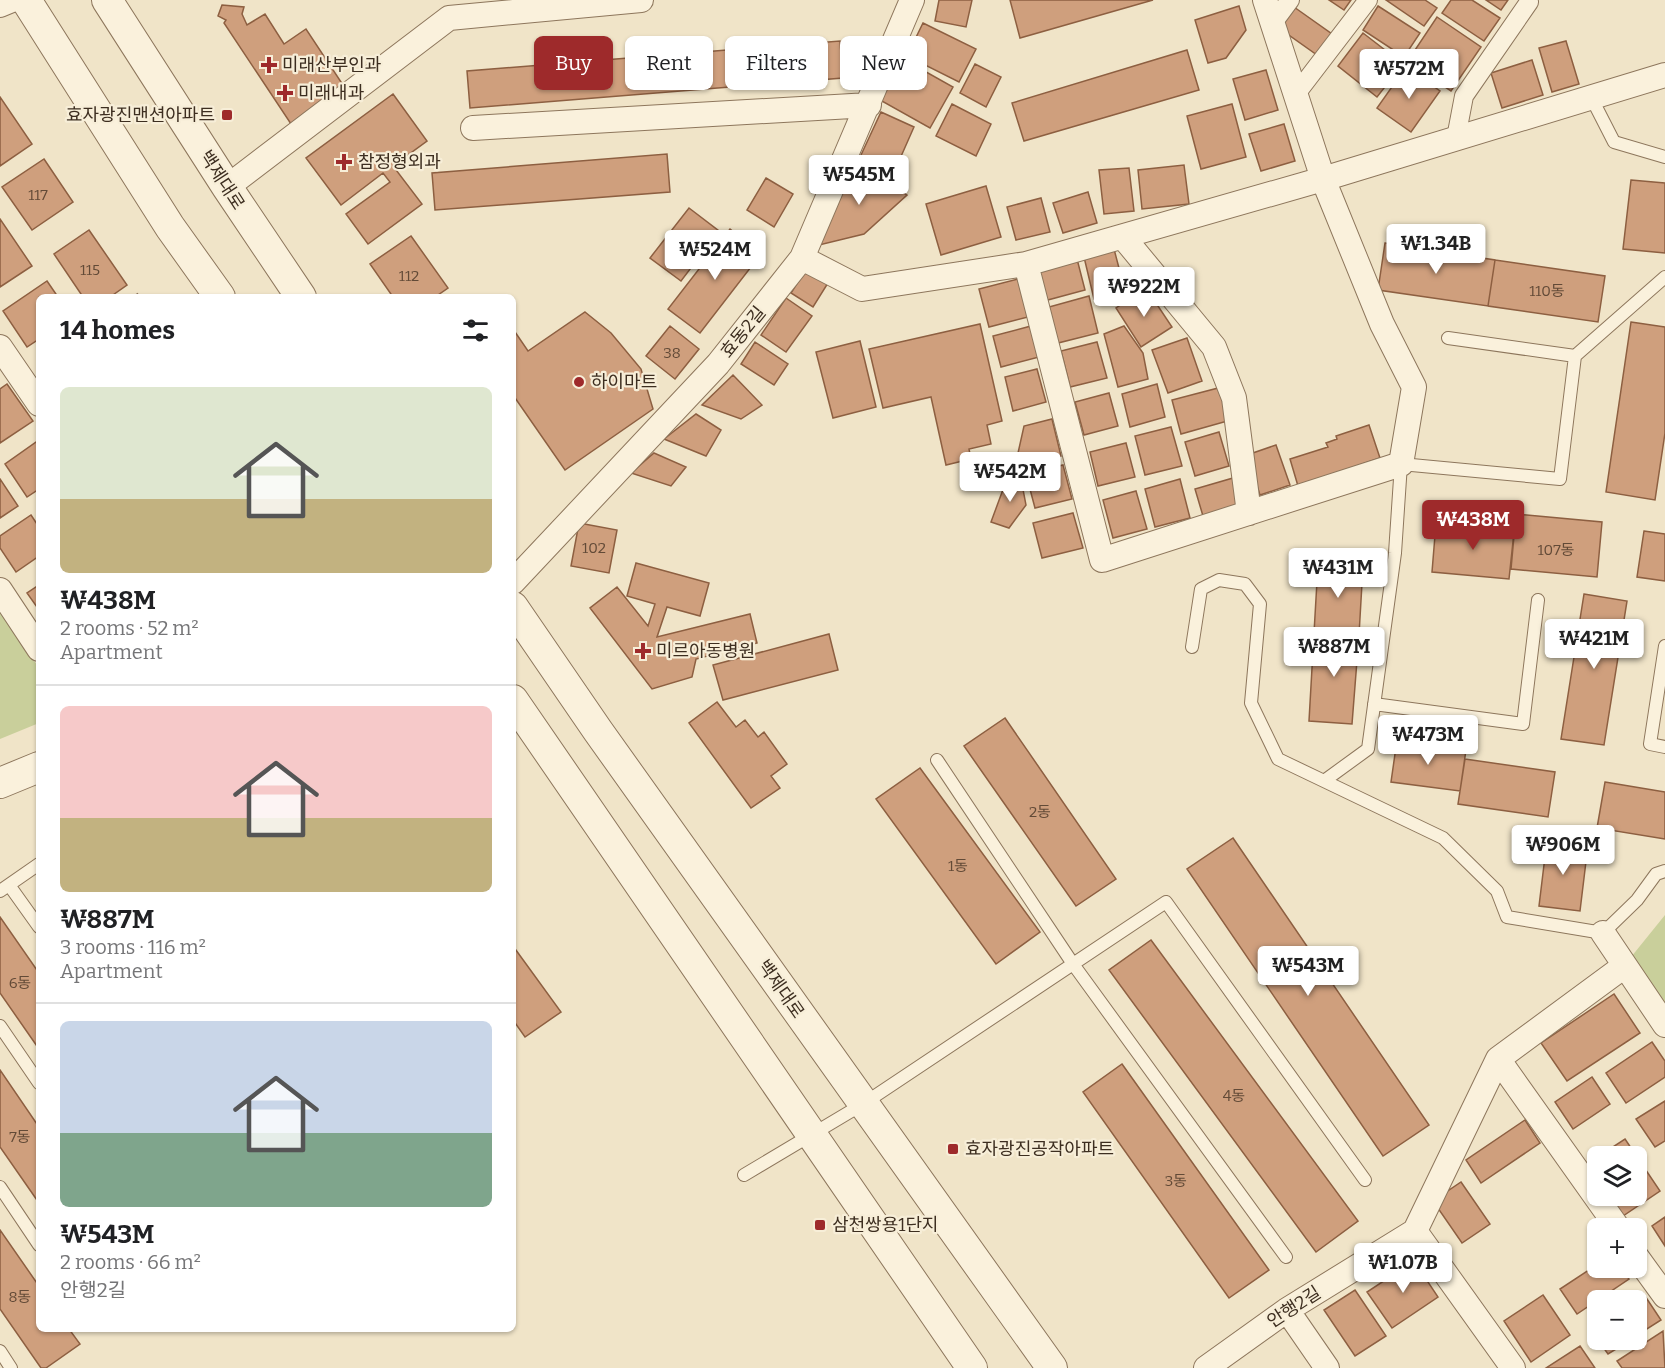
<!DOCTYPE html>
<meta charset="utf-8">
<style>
:root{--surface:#fff;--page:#f6f6f6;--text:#202124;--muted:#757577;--line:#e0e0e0;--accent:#9e2a2b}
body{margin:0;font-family:Bitter,"Noto Sans KR",serif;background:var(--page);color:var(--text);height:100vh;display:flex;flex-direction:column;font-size:22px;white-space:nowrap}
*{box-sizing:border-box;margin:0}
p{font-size:20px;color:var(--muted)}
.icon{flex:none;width:33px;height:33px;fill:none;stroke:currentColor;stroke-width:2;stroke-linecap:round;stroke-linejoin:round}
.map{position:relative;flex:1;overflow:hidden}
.side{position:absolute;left:36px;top:294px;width:480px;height:1038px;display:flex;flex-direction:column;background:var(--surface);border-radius:9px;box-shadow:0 2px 4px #0004}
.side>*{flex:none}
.banner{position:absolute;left:534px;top:36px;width:570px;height:54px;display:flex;gap:12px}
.controls{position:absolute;left:1587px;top:1146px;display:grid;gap:12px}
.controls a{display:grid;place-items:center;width:60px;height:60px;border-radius:9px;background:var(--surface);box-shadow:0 2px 4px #0004;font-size:30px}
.price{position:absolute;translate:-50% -51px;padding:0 14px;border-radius:6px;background:#fff;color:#222;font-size:20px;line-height:39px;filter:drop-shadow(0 2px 3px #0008)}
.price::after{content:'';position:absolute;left:50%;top:36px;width:18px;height:14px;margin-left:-9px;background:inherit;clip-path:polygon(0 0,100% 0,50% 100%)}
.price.active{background:var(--accent);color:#fff}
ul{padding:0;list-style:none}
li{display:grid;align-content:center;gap:12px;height:318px;padding:0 24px}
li+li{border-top:2px solid var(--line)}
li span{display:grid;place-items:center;height:186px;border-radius:9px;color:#555}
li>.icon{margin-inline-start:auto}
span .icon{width:108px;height:108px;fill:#fffc;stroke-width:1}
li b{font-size:26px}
h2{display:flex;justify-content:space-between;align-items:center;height:72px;padding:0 24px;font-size:26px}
.chip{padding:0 21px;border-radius:9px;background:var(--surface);box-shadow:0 2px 4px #0004;font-size:21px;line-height:54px}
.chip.active{background:var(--accent);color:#fff}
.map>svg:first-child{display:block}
.green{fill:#c9cf9b}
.building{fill:#cf9f7d;stroke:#8d5f41;stroke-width:1.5}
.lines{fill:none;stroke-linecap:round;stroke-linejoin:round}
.service-casing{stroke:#8d765c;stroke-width:14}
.pedestrian-casing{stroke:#8d765c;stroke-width:20}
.minor-casing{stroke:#8d765c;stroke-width:26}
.tertiary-casing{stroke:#8d765c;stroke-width:32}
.path{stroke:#8d765c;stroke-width:4;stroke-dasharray:4.5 3;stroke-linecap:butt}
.service{stroke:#faf1dc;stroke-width:12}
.pedestrian{stroke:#faf1dc;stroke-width:18}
.minor{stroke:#faf1dc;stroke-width:24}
.tertiary{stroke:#faf1dc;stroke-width:30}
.poi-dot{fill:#9e2a2b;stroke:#f7eed8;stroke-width:2}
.labels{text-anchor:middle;stroke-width:4.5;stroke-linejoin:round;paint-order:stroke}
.number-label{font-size:15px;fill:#624a37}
.poi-label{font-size:18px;fill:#3d2e20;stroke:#f7eed8;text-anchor:start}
.street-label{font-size:18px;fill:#3d2e20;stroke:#f7eed8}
</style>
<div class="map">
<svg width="1665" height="1368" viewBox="0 0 1665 1368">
<rect width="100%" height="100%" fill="#f0e4c8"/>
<!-- green -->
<path class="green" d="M0,610L39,668V723L0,739Z
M1665,915V1025L1623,967Z"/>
<!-- building -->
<path class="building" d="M939,0H972L966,27L935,21Z
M1010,0H1153L1020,38Z
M1329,0H1351L1344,10Z
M1386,0H1425L1437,8L1424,26Z
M1451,0H1472L1500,18L1484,41L1442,13Z
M1486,0H1508L1501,10Z
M222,5L244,7L242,14L247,25L265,14L284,44L306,29L347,91L293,127L224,23L226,20L218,16Z
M1239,6L1246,30L1226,58L1208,63L1195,20Z
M1378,6L1420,33L1404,57L1363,30Z
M1294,7L1332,34L1317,55L1279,28Z
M1437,17L1481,47L1451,91L1407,62Z
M923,23L976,49L959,82L907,56Z
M1363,33L1403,64L1377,97L1338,66Z
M840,41L843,78L470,108L467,71Z
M1566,41L1579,84L1552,92L1539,48Z
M1187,50L1199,90L1024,141L1012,103Z
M903,59L953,87L930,128L880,100Z
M1532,60L1543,95L1502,108L1491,73Z
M975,64L1001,77L986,107L960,93Z
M1406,67L1440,91L1411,132L1377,108Z
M1266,70L1278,110L1245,120L1233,79Z
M393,94L427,141L393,166L422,204L368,244L346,214L390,182L383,173L341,205L306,158Z
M0,97L32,144L0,166Z
M952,104L991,124L976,156L936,136Z
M1232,104L1246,157L1201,169L1187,116Z
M881,112L914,127L895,170L861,155Z
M1284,124L1295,161L1261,171L1249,134Z
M667,154L670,192L435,210L432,173Z
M44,159L73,202L32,230L2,187Z
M1184,165L1189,204L1142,209L1138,170Z
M861,166L907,195L864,234L815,246L846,172Z
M1129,168L1134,211L1104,214L1099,170Z
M766,178L793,194L774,227L747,210Z
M1631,180L1665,183V253L1623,249Z
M986,186L1001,237L941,255L926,204Z
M1088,192L1097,223L1063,233L1053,203Z
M1041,198L1050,232L1016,240L1007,207Z
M689,208L719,231L681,281L650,258Z
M0,219L32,266L0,287Z
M730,229L761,254L700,333L668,309Z
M89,230L127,285L110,297H83L54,254Z
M411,236L448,288L435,297H393L370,264Z
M1385,243L1495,260L1488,306L1378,290Z
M1114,249L1125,291L1094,299L1084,257Z
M1077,259L1085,290L1044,301L1035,269Z
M1495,260L1605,276L1598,322L1488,306Z
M806,269L828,283L813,307L791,293Z
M1018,279L1028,317L989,327L979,289Z
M47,281L58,297H39V339L27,347L3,311Z
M1146,288L1172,327L1141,347L1116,308Z
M1089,296L1098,333L1058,343L1049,307Z
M786,298L812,316L786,352L761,335Z
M585,312L611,333L641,369L653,409L565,470L513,395V329L528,351Z
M1631,322L1665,327V433L1655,500L1606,492Z
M980,324L1002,421L987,425L991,444L969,449L971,459L946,465L931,397L883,408L869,349Z
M670,326L699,349L675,379L646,356Z
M1031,326L1039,357L1001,367L993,336Z
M1124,326L1143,353L1148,379L1118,387L1104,334Z
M1187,338L1202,381L1168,393L1152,350Z
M860,341L876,407L833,418L816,352Z
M755,342L788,364L774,385L741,364Z
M1097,342L1107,378L1070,387L1061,351Z
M1037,369L1046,402L1013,411L1005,377Z
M733,375L762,405L741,419L702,405Z
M7,384L33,421L0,443V389Z
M1157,384L1165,417L1130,427L1122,394Z
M1222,387L1231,420L1181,434L1172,400Z
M1109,393L1118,426L1084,435L1075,402Z
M696,414L721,430L706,456L664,439Z
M1052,419L1061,456L1014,471L1024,426Z
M1369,425L1380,458L1298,486L1290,459L1328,447L1326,443L1337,439L1336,436Z
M1171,427L1182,466L1145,475L1135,436Z
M1219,432L1229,466L1195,476L1185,442Z
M39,440V489L27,497L5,464Z
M1126,443L1135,477L1098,486L1090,452Z
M1276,445L1290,485L1260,495L1247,455Z
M654,453L686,467L671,486L631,473Z
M1063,465L1072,499L1035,508L1026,474Z
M1008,476L1021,479L1026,505L1009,528L991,522Z
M1233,478L1242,504L1203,516L1195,489Z
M0,479L18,506L0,518Z
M1180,479L1190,518L1155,527L1145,489Z
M1136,491L1147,529L1113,538L1103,500Z
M1073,513L1083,548L1042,558L1033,523Z
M1516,514L1602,522L1597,577L1511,569Z
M31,515L39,527V556L16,572L0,548V536Z
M579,523L617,530L609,573L571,566Z
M1436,523L1514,532L1509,579L1432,572Z
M1644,531L1665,534V581L1637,577Z
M636,563L709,583L700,616L667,607L657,637L750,614L757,643L696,659L692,677L652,689L590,608L617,587L648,626L655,604L627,596Z
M1318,564L1363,566L1359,635L1314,633Z
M39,585V610L27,593Z
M1584,594L1627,601L1604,745L1561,739Z
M1314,633L1359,635L1352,724L1309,721Z
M829,634L838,670L723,700L713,665Z
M717,702L736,727L745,720L758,737L764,732L787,764L771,776L780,788L751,808L689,723Z
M1005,718L1116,879L1076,906L964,746Z
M1397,740L1466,750L1460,791L1391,782Z
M1465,759L1555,772L1548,817L1458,804Z
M920,768L1040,932L996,964L876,799Z
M1605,782L1665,792V839L1597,828Z
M1233,838L1429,1125L1383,1156L1187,869Z
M1547,840L1588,845L1580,911L1539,906Z
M0,917L39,973V1049L0,993Z
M1151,940L1358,1221L1316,1252L1109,970Z
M513,946L561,1012L525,1037L513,1020Z
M1614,994L1640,1033L1567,1081L1541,1043Z
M1652,1042L1665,1061V1077L1626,1103L1606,1073Z
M1122,1064L1269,1270L1229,1298L1083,1092Z
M0,1070L39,1127V1203L0,1147Z
M1592,1077L1610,1104L1573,1129L1555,1102Z
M1665,1101V1141L1655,1147L1636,1119Z
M1525,1120L1540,1143L1481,1183L1466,1160Z
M1625,1139L1660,1191L1623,1216L1610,1196H1636V1156H1599Z
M1598,1158V1177L1589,1164Z
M1461,1182L1490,1224L1462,1243L1433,1201Z
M1665,1217V1246L1652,1226Z
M0,1230L39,1286V1329H69L80,1344L46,1368H41L0,1309Z
M1414,1261L1438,1297L1392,1328L1367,1292Z
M1598,1264V1268H1621L1629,1279L1577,1314L1560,1289Z
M1355,1290L1386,1336L1355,1356L1324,1310Z
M1643,1293L1661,1320L1636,1336V1300H1633Z
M1543,1295L1570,1335L1531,1362L1504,1321Z
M1598,1324V1339L1591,1329Z
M1663,1331L1665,1368H1622L1617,1361Z
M1598,1340H1631L1608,1354Z
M1580,1346L1595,1368H1546Z"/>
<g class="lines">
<!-- service casing -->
<g class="service-casing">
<path id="service" d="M1591,97L1614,142L1665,157
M1665,277L1575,356L1560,479L1401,464L1395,553L1368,749L1324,781L1443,838L1497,891L1507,917L1603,933L1637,900L1656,874L1665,871
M1448,338L1575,356
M1665,646L1650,744L1665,747
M1192,647L1201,589L1219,580L1245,584L1260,604L1251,703L1278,759L1324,781
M1374,704L1523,724L1538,600
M937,760L1073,964L1286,1257
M9,885L39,927
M0,891L39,864
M0,1026L39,1083
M744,1175L863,1104L1166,902L1365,1180
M0,1187L39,1245
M0,1351L11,1368"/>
</g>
<!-- pedestrian casing -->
<g class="pedestrian-casing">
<path id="pedestrian" d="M1273,23L1290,0
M1296,94L1368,0
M1456,138L1464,96L1529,2"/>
</g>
<!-- minor casing -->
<g class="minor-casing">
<path id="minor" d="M0,5L12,0
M473,128L869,105
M227,187L449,18L641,0
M1123,237L1214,347L1234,398L1249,513
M802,258L862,289L1026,264L1323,179L1265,0
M1026,264L1102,560L1401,464L1414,387L1382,324L1323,179L1665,75
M0,347L39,404
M513,582L718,364L802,258L912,0
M0,590L39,649
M1603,933L1665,1025
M1498,1059L1618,1228
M1415,1231L1513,1368
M1636,1256L1665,1296
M1287,1310L1327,1368
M1206,1368L1287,1310L1415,1231L1498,1059L1623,967"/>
</g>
<!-- tertiary casing -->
<g class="tertiary-casing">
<path id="tertiary" d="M26,0L170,227L220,297
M107,0L227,187L301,297
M513,607L598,731L1052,1368
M513,700L972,1368
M0,783L39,767"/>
</g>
<!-- path -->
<path class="path" d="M135,297L141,293"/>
<!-- service -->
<use href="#service" class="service"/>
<!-- pedestrian -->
<use href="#pedestrian" class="pedestrian"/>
<!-- minor -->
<use href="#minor" class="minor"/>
<!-- tertiary -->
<use href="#tertiary" class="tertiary"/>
</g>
<!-- markers -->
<g class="poi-dot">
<path d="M266 56h6v6h6v6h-6v6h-6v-6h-6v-6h6z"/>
<path d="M282 84h6v6h6v6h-6v6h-6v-6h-6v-6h6z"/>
<rect x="221" y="109" width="12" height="12" rx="3"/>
<path d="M341 153h6v6h6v6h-6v6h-6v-6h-6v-6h6z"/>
<circle cx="579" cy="382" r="6"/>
<path d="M640 642h6v6h6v6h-6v6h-6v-6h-6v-6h6z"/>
<rect x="947" y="1143" width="12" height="12" rx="3"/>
<rect x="814" y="1219" width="12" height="12" rx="3"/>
</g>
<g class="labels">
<!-- number labels -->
<g class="number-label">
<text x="38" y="200">117</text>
<text x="90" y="275">115</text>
<text x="409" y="281">112</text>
<text x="1547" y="296">110동</text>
<text x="672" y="358">38</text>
<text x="594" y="553">102</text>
<text x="1556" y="555">107동</text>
<text x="1040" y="817">2동</text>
<text x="958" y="871">1동</text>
<text x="20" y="988">6동</text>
<text x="1234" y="1101">4동</text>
<text x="20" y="1142">7동</text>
<text x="1176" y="1186">3동</text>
<text x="20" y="1302">8동</text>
</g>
<!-- poi labels -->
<g class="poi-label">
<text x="282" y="71">미래산부인과</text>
<text x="298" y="99">미래내과</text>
<text x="215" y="121" text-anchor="end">효자광진맨션아파트</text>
<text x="358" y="168">참정형외과</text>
<text x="591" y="388">하이마트</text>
<text x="656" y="657">미르아동병원</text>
<text x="965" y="1155">효자광진공작아파트</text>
<text x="832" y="1231">삼천쌍용1단지</text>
</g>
<!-- street labels -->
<g class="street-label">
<text transform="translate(222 180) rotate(57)" y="6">백제대로</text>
<text transform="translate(743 332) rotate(-51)" y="6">효동2길</text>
<text transform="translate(781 989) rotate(55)" y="6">백제대로</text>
<text transform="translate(1294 1307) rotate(-33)" y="6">안행2길</text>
</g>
</g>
</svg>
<div class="controls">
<a><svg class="icon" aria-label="layers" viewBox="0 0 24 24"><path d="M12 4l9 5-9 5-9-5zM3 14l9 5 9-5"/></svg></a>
<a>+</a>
<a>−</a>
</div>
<b class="price" style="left:1409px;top:100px">₩572M</b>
<b class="price" style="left:859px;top:206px">₩545M</b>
<b class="price" style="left:1436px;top:275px">₩1.34B</b>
<b class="price" style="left:715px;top:281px">₩524M</b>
<b class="price" style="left:1144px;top:318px">₩922M</b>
<b class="price" style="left:1010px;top:503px">₩542M</b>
<b class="price active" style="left:1473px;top:551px">₩438M</b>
<b class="price" style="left:1338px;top:599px">₩431M</b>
<b class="price" style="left:1594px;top:670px">₩421M</b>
<b class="price" style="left:1334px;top:678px">₩887M</b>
<b class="price" style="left:1428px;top:766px">₩473M</b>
<b class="price" style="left:1563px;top:876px">₩906M</b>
<b class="price" style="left:1308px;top:997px">₩543M</b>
<b class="price" style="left:1403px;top:1294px">₩1.07B</b>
<div class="banner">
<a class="chip active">Buy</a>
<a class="chip">Rent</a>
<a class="chip">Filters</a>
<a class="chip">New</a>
</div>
<section class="side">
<h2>14 homes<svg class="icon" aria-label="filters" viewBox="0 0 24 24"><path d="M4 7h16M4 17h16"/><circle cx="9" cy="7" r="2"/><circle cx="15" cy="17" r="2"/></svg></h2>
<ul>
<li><span style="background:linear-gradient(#dfe7d0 60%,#c2b280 0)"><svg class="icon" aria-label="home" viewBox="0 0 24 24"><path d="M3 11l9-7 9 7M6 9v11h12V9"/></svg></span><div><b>₩438M</b><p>2 rooms · 52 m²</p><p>Apartment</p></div></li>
<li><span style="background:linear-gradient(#f6c9c9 60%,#c2b280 0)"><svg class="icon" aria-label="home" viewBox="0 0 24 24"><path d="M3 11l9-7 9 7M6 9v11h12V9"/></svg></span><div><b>₩887M</b><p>3 rooms · 116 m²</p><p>Apartment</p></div></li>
<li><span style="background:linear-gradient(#c9d6e8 60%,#7fa58c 0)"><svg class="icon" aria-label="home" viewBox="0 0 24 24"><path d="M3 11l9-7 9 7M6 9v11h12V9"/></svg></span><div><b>₩543M</b><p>2 rooms · 66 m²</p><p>안행2길</p></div></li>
</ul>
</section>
</div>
